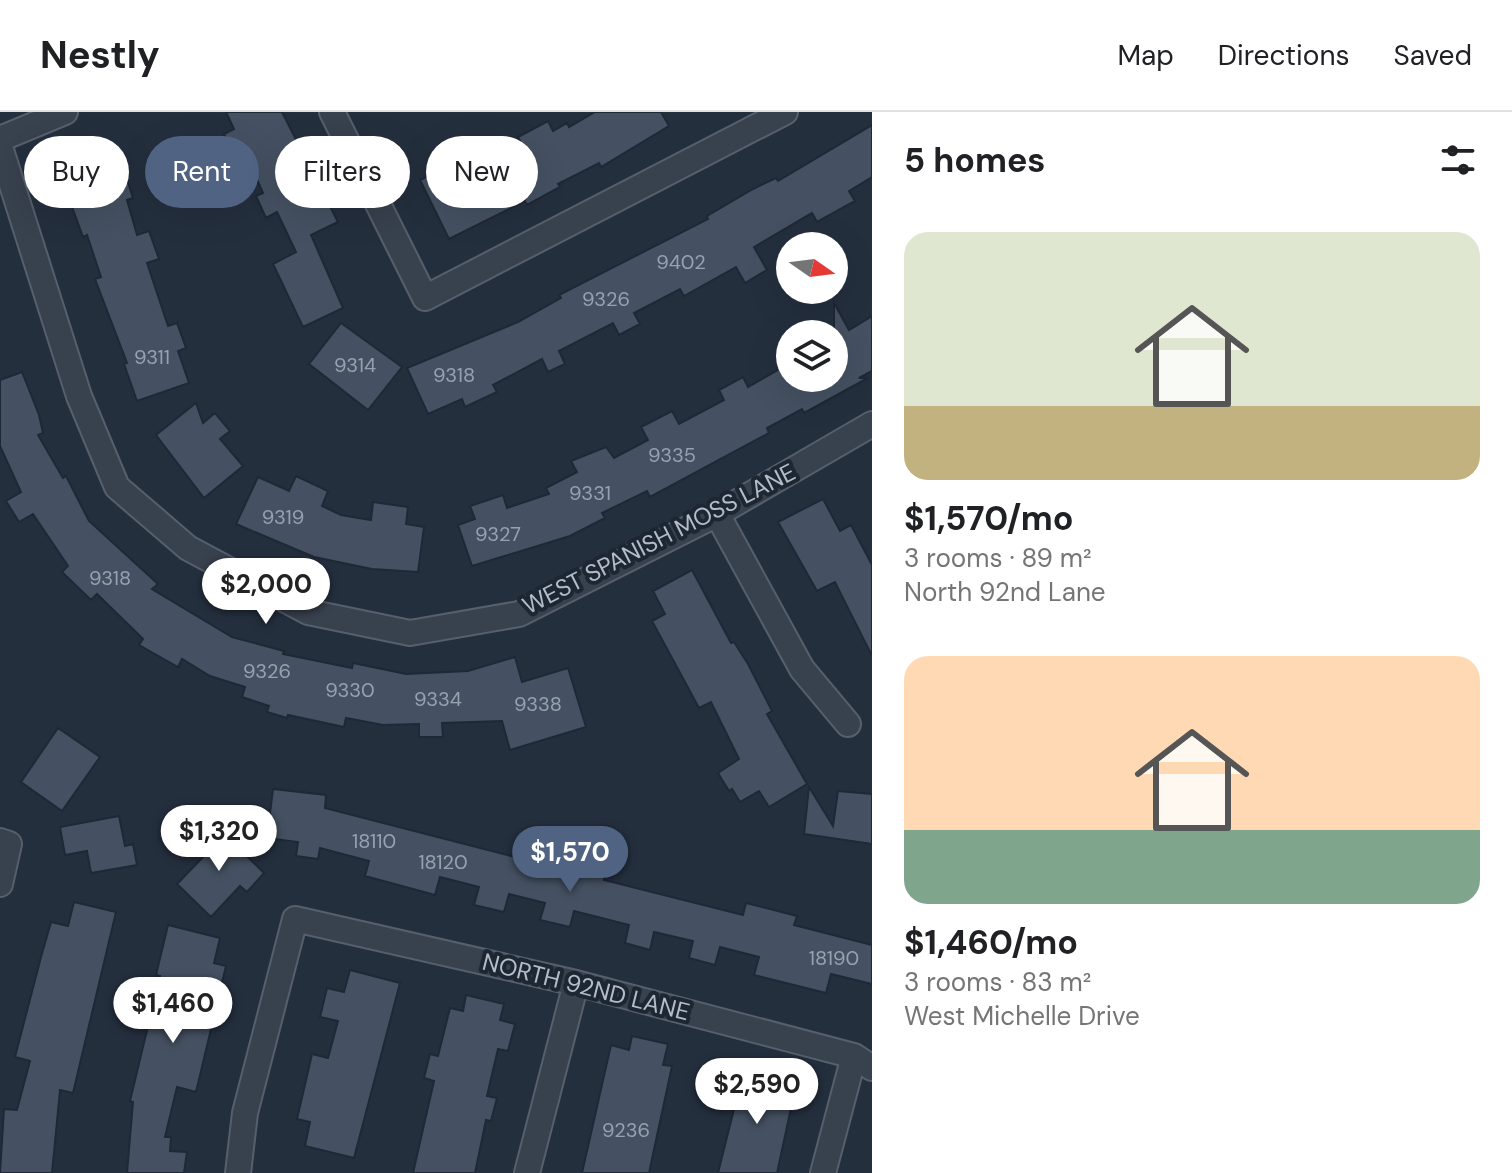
<!DOCTYPE html>
<meta charset="utf-8">
<style>
:root{--surface:#fff;--page:#f2f2f2;--text:#202124;--muted:#757577;--line:#e0e0e0;--accent:#506383}
body{margin:0;font-family:"DM Sans",sans-serif;background:var(--page);color:var(--text);height:100vh;display:flex;flex-direction:column;font-size:30px;white-space:nowrap}
*{box-sizing:border-box;margin:0}
p{font-size:26px;color:var(--muted)}
.icon{flex:none;width:44px;height:44px;fill:none;stroke:currentColor;stroke-width:2;stroke-linecap:round;stroke-linejoin:round}
.map{position:relative;flex:1;overflow:hidden}
.details{display:flex;flex-direction:column;background:var(--surface);width:640px}
.details>*{flex:none}
.banner{position:absolute;left:24px;top:24px;width:728px;height:72px;display:flex;gap:16px}
.needle{width:52px;rotate:104deg}
.fabs{position:absolute;left:776px;top:120px;display:grid;gap:16px}
.fabs a{display:grid;place-items:center;width:72px;height:72px;border-radius:50%;background:var(--surface);box-shadow:0 8px 32px #0002;font-size:40px}
.price{position:absolute;translate:-50% -68px;padding:0 18px;border-radius:28px;background:#fff;color:#222;font-size:26px;line-height:52px;filter:drop-shadow(0 2px 4px #0008)}
.price::after{content:'';position:absolute;left:50%;top:48px;width:24px;height:18px;margin-left:-12px;background:inherit;clip-path:polygon(0 0,100% 0,50% 100%)}
.price.selected{background:var(--accent);color:#fff}
ul{padding:0;list-style:none}
li{display:grid;align-content:center;gap:16px;height:424px;padding:0 32px}
li span{display:grid;place-items:center;height:248px;border-radius:24px;color:#555}
li>.icon{margin-inline-start:auto}
span .icon{width:144px;height:144px;fill:#fffc;stroke-width:1}
li b{font-size:34px}
h2{display:flex;justify-content:space-between;align-items:center;height:96px;padding:0 32px;font-size:34px}
.tag{padding:0 28px;border-radius:36px;background:var(--surface);box-shadow:0 8px 32px #0002;font-size:28px;line-height:72px}
.tag.selected{background:var(--accent);color:#fff}
header{display:flex;align-items:center;gap:48px;box-sizing:border-box;height:112px;padding:0 40px;background:var(--surface);border-bottom:2px solid var(--line)}
header strong{font-size:38px}
nav{display:flex;gap:44px;margin-inline-start:auto;font-size:28px}
main{display:flex;flex:1;min-height:0}
.map>svg:first-child{display:block}
.building{fill:#455162;stroke:#1f2835;stroke-width:2}
.lines{fill:none;stroke-linecap:round;stroke-linejoin:round}
.minor-casing{stroke:#565f6c;stroke-width:28}
.minor{stroke:#38414e;stroke-width:24}
.labels{text-anchor:middle;stroke-width:8;stroke-linejoin:round;paint-order:stroke}
.number-label{font-size:20px;fill:#98a1af}
.street-label{font-size:24px;fill:#b4bcc9;stroke:#1d2633}
</style>
<header>
<strong>Nestly</strong>
<nav><a>Map</a><a>Directions</a><a>Saved</a></nav>
</header>
<main>
<div class="map">
<svg width="872" height="1061" viewBox="0 0 872 1061">
<rect width="100%" height="100%" fill="#242f3e"/>
<!-- building -->
<path class="building" d="M226,0H282L338,110L311,123L343,196L303,215L273,152L296,140L277,100L266,106L256,84L263,81L247,45L237,50L224,22L234,17Z
M595,0H661L669,14L601,55L599,51L558,72L560,75L527,93L525,89L449,127L420,68L439,59L442,66L466,54L470,63L523,34L518,25L548,9L553,19L567,11L569,15Z
M872,13V65L849,79L855,89L817,110L812,101L754,135L767,158L745,171L736,155L684,184L680,177L634,201L640,212L619,223L613,211L559,239L565,252L548,260L542,247L493,273L497,280L465,295L462,287L428,302L407,256L518,210L561,186L559,183L708,107L707,104L753,77L776,66L778,69Z
M104,35L115,68L126,64L133,86L127,88L137,123L149,119L159,147L147,151L168,214L177,211L186,236L178,239L189,271L137,289L124,252L127,251L95,167L101,165L87,123L83,125L56,51Z
M834,191L849,218L872,204V259L859,266H868L804,301L802,297L767,316L769,321L650,385L647,379L602,401L605,406L570,424L472,454L458,413L475,407L470,394L503,383L507,396L549,382L546,376L577,360L571,349L606,335L614,346L648,328L641,315L672,299L679,312L724,288L719,278L743,265L748,275L790,251V266H834Z
M341,211L402,255L368,298L309,252Z
M22,260L39,303L43,321L38,323L63,366L66,364L89,409L158,472L152,477L232,525L284,539L283,542L352,556L353,551L406,562L468,559L515,545L522,570L568,556L586,615L510,638L502,609L442,611L443,625H419V612L383,613L346,606L344,615L288,603L287,606L267,600L269,594L242,585L245,575L210,564L182,547L178,555L139,533L143,527L97,482L91,488L62,460L68,454L33,402L19,410L6,389L21,380L0,334V268Z
M196,291L203,311L215,301L230,319L220,327L243,354L204,386L156,323Z
M296,364L328,379L322,394L341,403L371,408L373,390L408,395L406,412L424,415L418,460L372,457L314,445L236,412L258,365L289,379Z
M823,387L840,419L851,413L872,453V544L835,470L817,479L778,410Z
M692,458L731,531L734,530L748,552L772,599L767,602L807,672L769,695L759,679L740,690L732,677L729,679L718,661L739,647L711,590L699,596L652,509L665,502L653,479Z
M58,616L100,645L62,699L21,670Z
M809,675L833,714L838,679L872,682V732L804,722Z
M273,677L326,683L325,696L554,755V752L604,764V768L743,803L746,791L797,804L794,813L872,833V872L831,862L826,881L754,863L759,845L720,835L715,853L689,846L693,829L654,820L650,838L625,831L629,813L574,799L570,815L540,808L545,791L509,782L504,800L474,793L479,775L440,765L435,783L365,764L369,749L320,736L318,747L296,744L298,730L267,726Z
M119,704L125,734L133,732L137,753L91,761L87,739L65,743L60,715Z
M217,715L264,761L247,780L240,774L211,805L177,772L208,740L190,743Z
M74,790L116,800L73,981L60,978L52,1061H0L4,997L17,998L30,949L15,945L41,845L51,810L68,814Z
M168,813L220,826L214,851L226,854L196,980L177,975L165,1025H171L170,1039L187,1040L184,1061H127L133,990L130,989L160,864L156,863Z
M350,858L400,871L354,1046L305,1034L310,1010L297,1007L312,942L328,946L338,909L320,905L327,876L344,880Z
M466,883L504,892L500,908L515,912L508,939L498,937L487,984L497,986L491,1009L486,1008L475,1061H413L434,969L424,966L430,942L438,944L450,896L463,899Z
M632,924L668,932L663,953L672,954L649,1061H582L611,933L629,938Z
M744,957L782,966L778,983L793,987L777,1061H718Z"/>
<g class="lines">
<!-- minor casing -->
<g class="minor-casing">
<path id="minor" d="M332,0L425,186L785,0
M0,27L65,0
M0,35L79,284L117,375L188,436L308,500L410,521L519,502L717,402L872,312
M717,402L802,557L848,612
M0,729L9,732L0,772
M238,1061L245,1001L295,807L576,871L854,944L872,956
M527,1061L576,871
M823,1061L854,944"/>
</g>
<!-- minor -->
<use href="#minor" class="minor"/>
</g>
<g class="labels">
<!-- number labels -->
<g class="number-label">
<text x="681" y="157">9402</text>
<text x="606" y="194">9326</text>
<text x="152" y="252">9311</text>
<text x="355" y="260">9314</text>
<text x="454" y="270">9318</text>
<text x="672" y="350">9335</text>
<text x="590" y="388">9331</text>
<text x="283" y="412">9319</text>
<text x="498" y="429">9327</text>
<text x="110" y="473">9318</text>
<text x="267" y="566">9326</text>
<text x="350" y="585">9330</text>
<text x="438" y="594">9334</text>
<text x="538" y="599">9338</text>
<text x="374" y="736">18110</text>
<text x="443" y="757">18120</text>
<text x="834" y="853">18190</text>
<text x="626" y="1025">9236</text>
</g>
<!-- street labels -->
<g class="street-label">
<text transform="translate(659 427) rotate(-27)" y="8">WEST SPANISH MOSS LANE</text>
<text transform="translate(586 875) rotate(14)" y="8">NORTH 92ND LANE</text>
</g>
</g>
</svg>
<div class="fabs">
<a><svg class="needle" viewBox="-14 -14 28 28"><path d="M0-13l5 13h-10z" fill="#e53935"/><path d="M0 13l5-13h-10z" fill="#757577"/></svg></a>
<a><svg class="icon" aria-label="layers" viewBox="0 0 24 24"><path d="M12 4l9 5-9 5-9-5zM3 14l9 5 9-5"/></svg></a>
</div>
<b class="price" style="left:266px;top:514px">$2,000</b>
<b class="price" style="left:219px;top:761px">$1,320</b>
<b class="price selected" style="left:570px;top:782px">$1,570</b>
<b class="price" style="left:173px;top:933px">$1,460</b>
<b class="price" style="left:757px;top:1014px">$2,590</b>
<div class="banner">
<a class="tag">Buy</a>
<a class="tag selected">Rent</a>
<a class="tag">Filters</a>
<a class="tag">New</a>
</div>
</div>
<section class="details">
<h2>5 homes<svg class="icon" aria-label="filters" viewBox="0 0 24 24"><path d="M4 7h16M4 17h16"/><circle cx="9" cy="7" r="2"/><circle cx="15" cy="17" r="2"/></svg></h2>
<ul>
<li><span style="background:linear-gradient(#dfe7d0 70%,#c2b280 0)"><svg class="icon" aria-label="home" viewBox="0 0 24 24"><path d="M3 11l9-7 9 7M6 9v11h12V9"/></svg></span><div><b>$1,570/mo</b><p>3 rooms · 89 m²</p><p>North 92nd Lane</p></div></li>
<li><span style="background:linear-gradient(#ffd9b3 70%,#7fa58c 0)"><svg class="icon" aria-label="home" viewBox="0 0 24 24"><path d="M3 11l9-7 9 7M6 9v11h12V9"/></svg></span><div><b>$1,460/mo</b><p>3 rooms · 83 m²</p><p>West Michelle Drive</p></div></li>
</ul>
</section>
</main>
